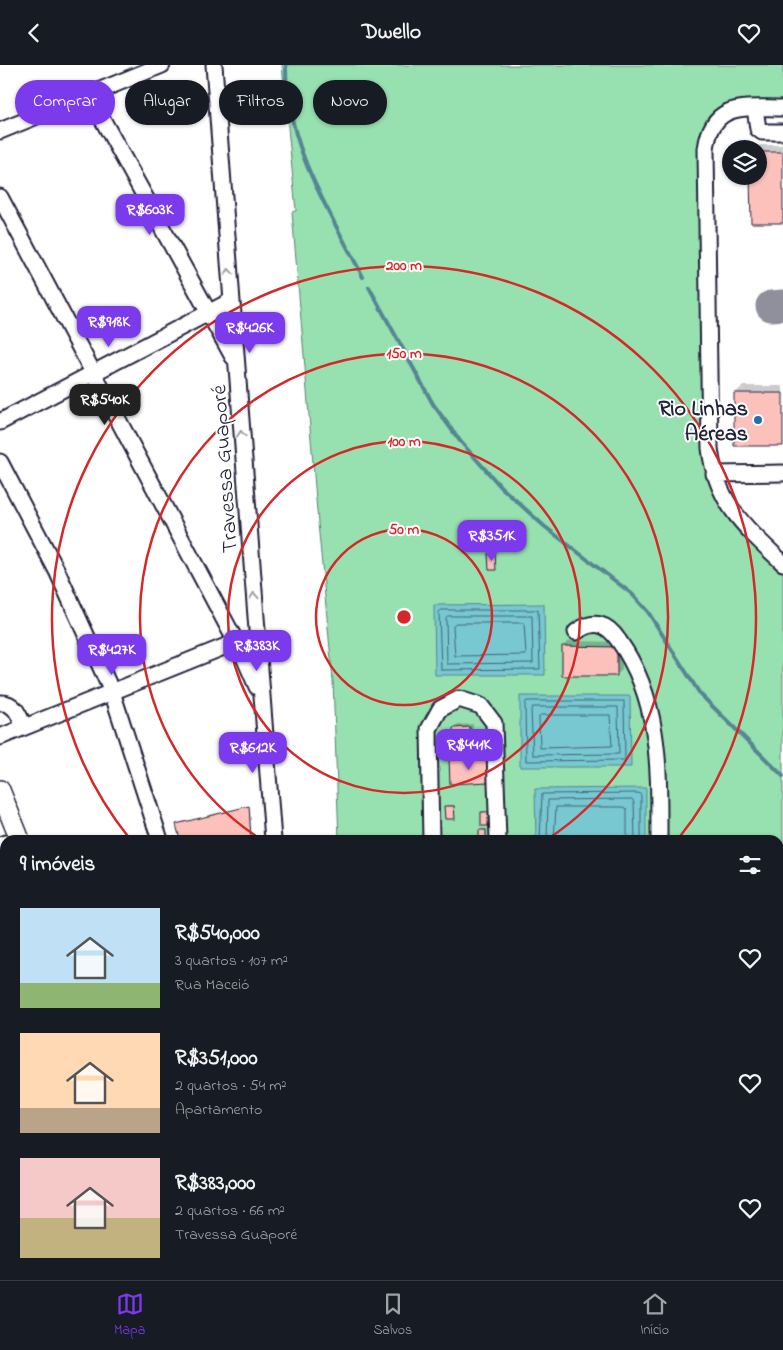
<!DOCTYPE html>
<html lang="pt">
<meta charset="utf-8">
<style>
:root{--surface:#171b24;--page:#242831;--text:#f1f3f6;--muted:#9ea1a6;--line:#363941;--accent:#7c3aed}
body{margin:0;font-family:"Indie Flower",sans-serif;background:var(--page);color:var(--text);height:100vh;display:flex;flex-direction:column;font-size:19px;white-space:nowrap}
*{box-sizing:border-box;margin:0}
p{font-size:16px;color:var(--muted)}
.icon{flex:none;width:28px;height:28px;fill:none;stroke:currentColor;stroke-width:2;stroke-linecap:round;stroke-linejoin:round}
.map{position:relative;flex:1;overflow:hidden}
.details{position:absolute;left:0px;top:770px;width:784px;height:445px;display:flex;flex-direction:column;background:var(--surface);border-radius:15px 15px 0 0;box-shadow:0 1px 4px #0004}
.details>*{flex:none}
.guide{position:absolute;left:15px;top:15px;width:500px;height:45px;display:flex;gap:10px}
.fabs{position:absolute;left:722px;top:75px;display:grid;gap:10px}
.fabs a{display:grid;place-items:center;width:45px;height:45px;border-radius:50%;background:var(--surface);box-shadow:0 1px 4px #0004;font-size:25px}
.price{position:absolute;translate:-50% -42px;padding:0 11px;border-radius:10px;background:var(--accent);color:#fff;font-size:16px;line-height:32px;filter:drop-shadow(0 1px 2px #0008)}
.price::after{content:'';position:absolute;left:50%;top:30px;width:15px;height:11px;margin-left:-8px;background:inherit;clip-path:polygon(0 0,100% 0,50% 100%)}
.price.current{background:#222;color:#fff}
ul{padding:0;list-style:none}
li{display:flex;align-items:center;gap:15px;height:125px;padding:0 20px}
li span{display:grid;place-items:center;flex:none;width:140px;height:100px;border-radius:0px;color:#555}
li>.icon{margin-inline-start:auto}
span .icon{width:60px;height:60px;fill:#fffc;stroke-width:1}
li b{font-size:21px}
h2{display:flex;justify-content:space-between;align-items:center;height:60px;padding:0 20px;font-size:21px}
.chip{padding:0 18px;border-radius:22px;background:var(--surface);box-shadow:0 1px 4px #0004;font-size:18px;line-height:45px}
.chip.current{background:var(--accent);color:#fff}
header{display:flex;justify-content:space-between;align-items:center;height:65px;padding:0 20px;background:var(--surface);font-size:22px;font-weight:700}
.tabs{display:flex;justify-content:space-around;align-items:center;height:70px;border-top:1px solid var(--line);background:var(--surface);font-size:14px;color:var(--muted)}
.tabs a{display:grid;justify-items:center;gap:2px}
.tabs .current{color:var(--accent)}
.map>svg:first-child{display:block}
.green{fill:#97e0af;stroke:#5c8175}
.water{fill:#77c8d0;stroke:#558694}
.shadow{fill:#0003}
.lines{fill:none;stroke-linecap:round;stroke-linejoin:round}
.shore{stroke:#446477;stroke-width:1}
.stream{stroke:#558694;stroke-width:4}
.taxiway{stroke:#90909d;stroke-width:31}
.building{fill:#fdc1bc;stroke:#22223b}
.minor-casing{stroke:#22223b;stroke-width:19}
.major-casing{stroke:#22223b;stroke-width:22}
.minor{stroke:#fff;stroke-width:15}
.major{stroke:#fff;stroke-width:19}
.oneway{stroke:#9c9ca7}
.ring{fill:none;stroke:#d62828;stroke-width:2.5}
.poi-dot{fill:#1f6fb2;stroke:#fff;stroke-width:2}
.labels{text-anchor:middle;stroke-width:4;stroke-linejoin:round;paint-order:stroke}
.poi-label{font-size:22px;font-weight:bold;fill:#22223b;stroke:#fff;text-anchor:end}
.street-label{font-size:22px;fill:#22223b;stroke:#fff}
.centre{fill:#d62828;stroke:#fff;stroke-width:2.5}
.ring-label{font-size:15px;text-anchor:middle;font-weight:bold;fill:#d62828;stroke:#fff;stroke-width:4;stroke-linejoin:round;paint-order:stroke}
</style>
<header><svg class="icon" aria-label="back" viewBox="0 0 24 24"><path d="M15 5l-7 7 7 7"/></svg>Dwello<svg class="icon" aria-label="heart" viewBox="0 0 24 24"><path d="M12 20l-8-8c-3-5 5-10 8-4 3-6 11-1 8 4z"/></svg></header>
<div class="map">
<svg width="783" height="1215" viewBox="0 0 783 1215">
<rect width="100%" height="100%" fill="#fff"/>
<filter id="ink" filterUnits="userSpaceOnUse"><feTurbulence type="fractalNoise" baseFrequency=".02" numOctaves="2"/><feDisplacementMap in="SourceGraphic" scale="10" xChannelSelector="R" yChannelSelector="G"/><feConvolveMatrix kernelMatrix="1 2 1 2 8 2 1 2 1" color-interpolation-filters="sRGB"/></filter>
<g filter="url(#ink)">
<!-- green -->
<path class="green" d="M282,0H783V36C746,36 716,28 702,70L708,412C722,453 753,477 783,506V838H779V775H339L333,616L318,458L292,147L296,146Z
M779,857H783V1215H494L488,1210H779Z
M5,872V962L0,961V874Z
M0,990L5,991V1210H362L368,1215H0Z
M398,1210H462L467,1215H404Z"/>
<!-- water -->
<path class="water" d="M544,539L545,610H435L434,540Z
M520,631H630L631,702H520Z
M646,723V775H536L535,724Z"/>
<!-- shadow -->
<path class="shadow" d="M759,80H783V156L759,111V84H755Z
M743,321H783V380L735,328Z
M491,488H496V503L490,490Z
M569,576L622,577V605L616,610L563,582Z
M473,659V682L468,688L494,687V710L450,694L458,686L454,663L458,660Z
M447,740H455L454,752L446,742Z
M250,741L252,775H182L178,758Z
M484,746H489L488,759L482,747Z
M482,764H487V775H480Z"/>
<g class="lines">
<!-- shore -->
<path class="shore" d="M442,545H538L540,604L441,605L439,547Z
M448,551H532L533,598L447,599L446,553Z
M456,558H524L526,590L455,591L453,561Z
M527,636H624L625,695L526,696L525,639Z
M533,642H618L619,689L533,690L531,645Z
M541,650H610L612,681L540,683L539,652Z
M540,775L542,729L638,728L641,730V775
M547,775L548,735L632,734L634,737L635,775
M554,775L556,742H624L627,744V775"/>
<!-- stream -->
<path class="stream" d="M286,0C285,79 328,144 363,212
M369,222L433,339L460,376L501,422L544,461L632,529L648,547L700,629L783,711"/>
<!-- taxiway -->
<path class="taxiway" d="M771,241L783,240"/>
</g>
<!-- building -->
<path class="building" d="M759,87H783V158H751L750,111H759Z
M734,328H783V381H734Z
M488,489H495L496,505H489Z
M562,581L617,582V611H562Z
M470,662V687L453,688V663Z
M488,692L489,717L450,719L449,694Z
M249,741L251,775H180L176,759Z
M444,741H454L455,754H445Z
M481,747H488V761H481Z
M479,765H486V775H479Z"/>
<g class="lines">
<!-- minor casing -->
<g class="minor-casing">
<path id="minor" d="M214,0L273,775
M89,30L233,292
M755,43L758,64L762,67H783
M783,43C744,43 712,36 706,84L710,383C716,438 745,462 783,498
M0,66L162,0
M0,132L244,592L257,622
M0,357L231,236
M0,397L57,506L112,627L160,775
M714,409L783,408
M576,567C594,554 607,558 619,576C661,635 659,706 659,775
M0,638C15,637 19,650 24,662
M0,672L236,577L245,578
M431,775L429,664L440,644L459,634L481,641L494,658L498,775
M0,780L5,778
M0,839L4,848L0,849
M779,847H783
M163,1210L165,1215"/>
</g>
<!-- major casing -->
<g class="major-casing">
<path id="major" d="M0,725L20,775
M0,870L5,868
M0,974L5,975
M379,1210L385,1215
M475,1210L481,1215"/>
</g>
<!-- minor -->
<use href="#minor" class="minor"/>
<!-- major -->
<use href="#major" class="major"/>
</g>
<!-- one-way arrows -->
<defs><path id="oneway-chevron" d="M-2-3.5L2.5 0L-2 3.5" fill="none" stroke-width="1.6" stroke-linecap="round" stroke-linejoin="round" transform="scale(1.25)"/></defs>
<g class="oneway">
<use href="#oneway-chevron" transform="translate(229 207) rotate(-94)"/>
<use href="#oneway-chevron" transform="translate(241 369) rotate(-94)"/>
<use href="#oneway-chevron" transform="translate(254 531) rotate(-94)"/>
</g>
</g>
<!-- distance rings -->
<g class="ring">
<circle cx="404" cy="552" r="88"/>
<circle cx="404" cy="552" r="176"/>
<path d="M262 775A264 264 0 1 1 546 775"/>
<path d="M130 774A352 352 0 1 1 678 774"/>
</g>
<!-- markers -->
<circle class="poi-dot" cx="758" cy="355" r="5"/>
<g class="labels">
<!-- poi labels -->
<g class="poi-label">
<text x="748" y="350">Rio Linhas<tspan x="748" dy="25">Aéreas</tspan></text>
</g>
<!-- street labels -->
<g class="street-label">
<text transform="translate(223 404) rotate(-94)" y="8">Travessa Guaporé</text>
</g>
</g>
<circle cx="404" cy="552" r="8" class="centre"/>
<g class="ring-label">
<text x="404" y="205">200 m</text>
<text x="404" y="293">150 m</text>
<text x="404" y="381">100 m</text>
<text x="404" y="469">50 m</text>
</g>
</svg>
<div class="fabs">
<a><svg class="icon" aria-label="layers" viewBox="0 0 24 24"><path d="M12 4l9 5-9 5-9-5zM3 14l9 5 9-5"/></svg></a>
</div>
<b class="price" style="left:150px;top:171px">R$603K</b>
<b class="price" style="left:109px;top:283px">R$918K</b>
<b class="price" style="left:250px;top:289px">R$426K</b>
<b class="price current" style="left:105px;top:361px">R$540K</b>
<b class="price" style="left:492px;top:497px">R$351K</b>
<b class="price" style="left:257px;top:607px">R$383K</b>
<b class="price" style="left:112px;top:611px">R$427K</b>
<b class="price" style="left:469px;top:706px">R$441K</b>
<b class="price" style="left:253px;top:709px">R$612K</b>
<div class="guide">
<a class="chip current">Comprar</a>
<a class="chip">Alugar</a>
<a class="chip">Filtros</a>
<a class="chip">Novo</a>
</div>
<section class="details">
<h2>9 imóveis<svg class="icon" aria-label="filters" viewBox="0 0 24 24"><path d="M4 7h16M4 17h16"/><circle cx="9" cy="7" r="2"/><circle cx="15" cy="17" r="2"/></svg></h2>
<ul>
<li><span style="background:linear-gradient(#bfe0f5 75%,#8fb573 0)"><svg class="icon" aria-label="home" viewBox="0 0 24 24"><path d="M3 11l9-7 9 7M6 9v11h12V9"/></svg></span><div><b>R$540,000</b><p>3 quartos · 107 m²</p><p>Rua Maceió</p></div><svg class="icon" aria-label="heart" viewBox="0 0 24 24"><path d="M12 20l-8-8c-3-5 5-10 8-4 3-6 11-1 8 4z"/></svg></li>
<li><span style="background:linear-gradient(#ffd9b3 75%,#b9a48a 0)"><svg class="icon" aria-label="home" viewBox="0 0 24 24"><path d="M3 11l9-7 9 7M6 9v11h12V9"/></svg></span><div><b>R$351,000</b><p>2 quartos · 54 m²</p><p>Apartamento</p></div><svg class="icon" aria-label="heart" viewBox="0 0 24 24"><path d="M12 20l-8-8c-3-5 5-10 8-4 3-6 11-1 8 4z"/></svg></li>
<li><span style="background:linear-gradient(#f6c9c9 60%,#c2b280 0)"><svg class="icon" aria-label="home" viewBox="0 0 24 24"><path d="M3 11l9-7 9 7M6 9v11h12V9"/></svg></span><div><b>R$383,000</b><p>2 quartos · 66 m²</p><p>Travessa Guaporé</p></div><svg class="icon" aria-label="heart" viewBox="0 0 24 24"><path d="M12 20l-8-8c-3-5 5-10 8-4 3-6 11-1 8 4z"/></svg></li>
</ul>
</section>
</div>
<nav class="tabs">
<a class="current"><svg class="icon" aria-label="map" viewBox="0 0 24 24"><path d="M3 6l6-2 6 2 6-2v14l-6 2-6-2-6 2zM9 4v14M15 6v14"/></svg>Mapa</a>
<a><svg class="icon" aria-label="saved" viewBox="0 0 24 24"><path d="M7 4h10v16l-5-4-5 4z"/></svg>Salvos</a>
<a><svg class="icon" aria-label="home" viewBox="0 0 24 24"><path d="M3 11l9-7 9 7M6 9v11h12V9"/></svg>Início</a>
</nav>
